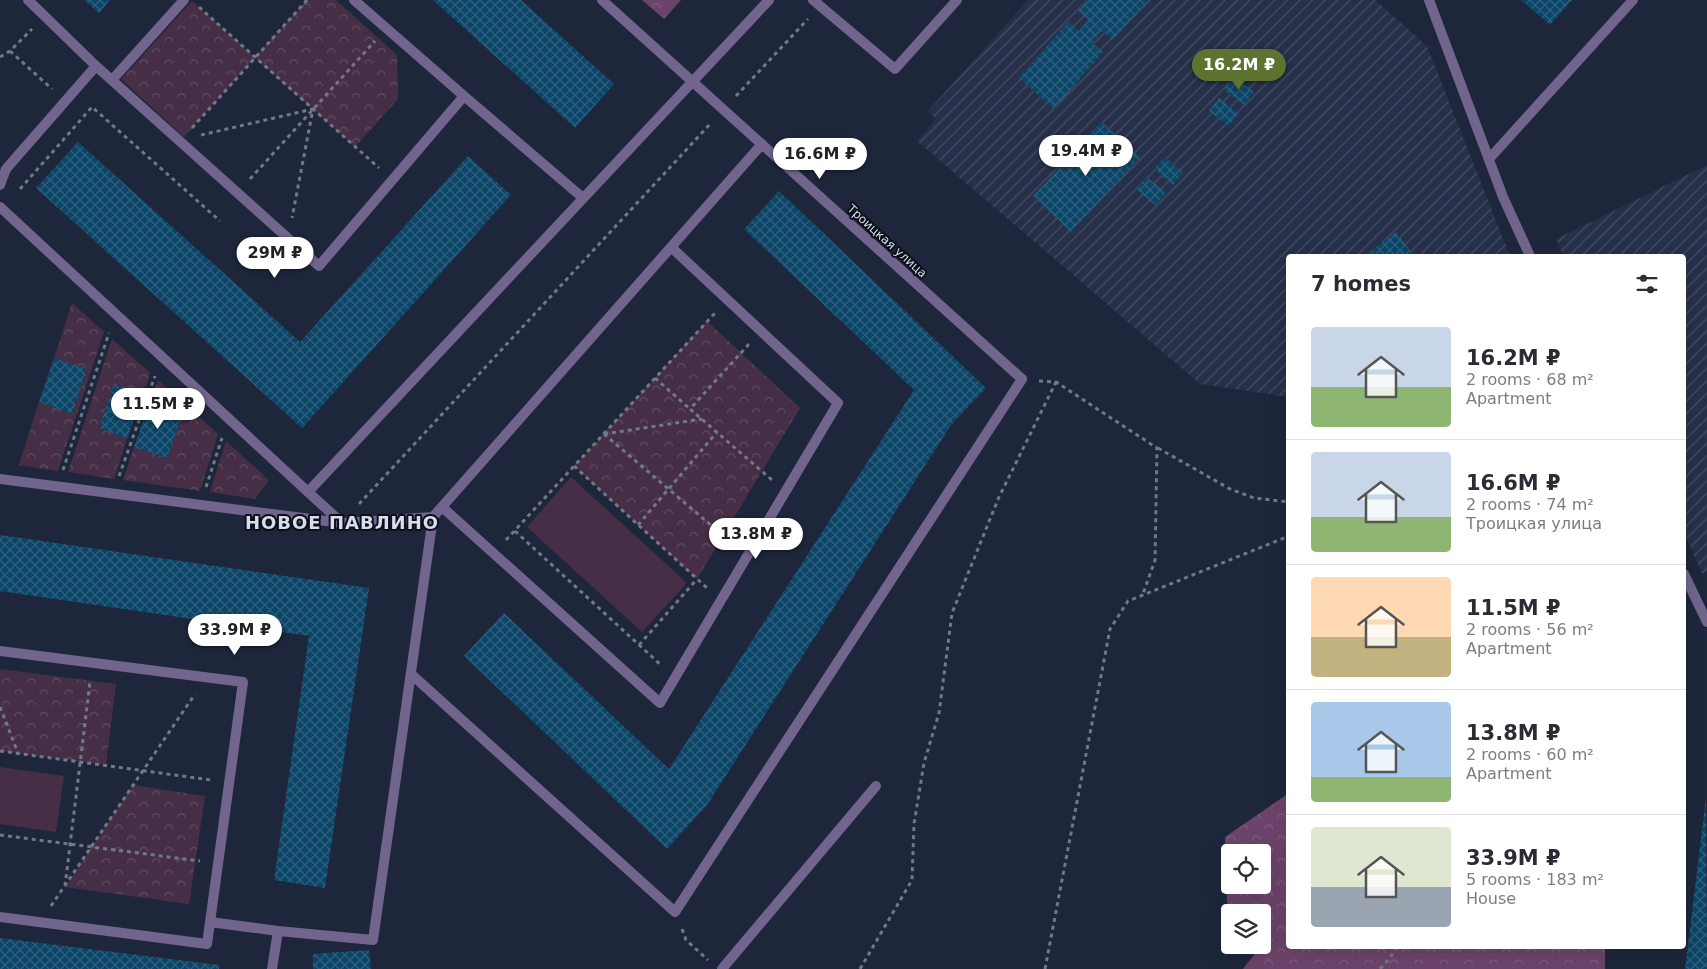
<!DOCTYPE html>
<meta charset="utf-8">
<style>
:root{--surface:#fff;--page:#f7f7f7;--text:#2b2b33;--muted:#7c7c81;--line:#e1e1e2;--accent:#5f7331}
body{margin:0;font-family:"DejaVu Sans",sans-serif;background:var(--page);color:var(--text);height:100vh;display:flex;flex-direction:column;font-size:19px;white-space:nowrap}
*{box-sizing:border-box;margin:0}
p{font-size:16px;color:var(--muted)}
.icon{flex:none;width:28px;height:28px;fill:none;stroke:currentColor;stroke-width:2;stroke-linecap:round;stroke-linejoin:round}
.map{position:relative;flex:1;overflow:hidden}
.details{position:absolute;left:1286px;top:254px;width:400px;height:695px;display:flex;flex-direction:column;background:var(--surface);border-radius:5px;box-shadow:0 5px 20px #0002}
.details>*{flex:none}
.buttons{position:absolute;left:1221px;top:844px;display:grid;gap:10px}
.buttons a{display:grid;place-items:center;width:50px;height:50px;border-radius:5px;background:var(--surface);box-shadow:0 5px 20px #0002;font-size:25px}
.price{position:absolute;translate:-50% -42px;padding:0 11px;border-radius:18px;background:#fff;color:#222;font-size:16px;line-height:32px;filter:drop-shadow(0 1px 2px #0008)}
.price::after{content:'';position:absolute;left:50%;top:30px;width:15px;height:11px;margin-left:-8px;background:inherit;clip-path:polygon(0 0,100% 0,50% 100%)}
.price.selected{background:var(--accent);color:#fff}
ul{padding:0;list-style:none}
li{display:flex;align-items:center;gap:15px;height:125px;padding:0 25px}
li+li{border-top:1px solid var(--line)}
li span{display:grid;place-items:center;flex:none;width:140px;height:100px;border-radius:5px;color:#555}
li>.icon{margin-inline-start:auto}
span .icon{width:60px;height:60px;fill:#fffc;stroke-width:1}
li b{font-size:21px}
h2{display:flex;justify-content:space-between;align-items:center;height:60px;padding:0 25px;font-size:21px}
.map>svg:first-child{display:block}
.industrial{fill:url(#industrial-furrows)}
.forest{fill:url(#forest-crowns);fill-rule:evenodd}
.park{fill:url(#park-crowns)}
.pitch{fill:#462f46}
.building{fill:url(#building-cross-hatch)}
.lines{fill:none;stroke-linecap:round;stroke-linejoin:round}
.path{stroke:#71788a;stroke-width:3;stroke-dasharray:4 4;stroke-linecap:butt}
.service{stroke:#71658d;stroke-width:10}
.minor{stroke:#71658d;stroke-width:10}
.labels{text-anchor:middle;stroke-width:4;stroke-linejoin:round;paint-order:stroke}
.street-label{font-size:12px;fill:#d7ddeb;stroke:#0c0f19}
.district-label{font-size:18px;font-weight:bold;letter-spacing:1px;fill:#d7ddeb;stroke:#0c0f19}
</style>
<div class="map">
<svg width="1707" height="969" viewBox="0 0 1707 969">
<defs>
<pattern id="industrial-furrows" width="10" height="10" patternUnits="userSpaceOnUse" patternTransform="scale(1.25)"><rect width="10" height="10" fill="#27304a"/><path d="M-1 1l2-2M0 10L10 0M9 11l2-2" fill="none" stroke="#464e64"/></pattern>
<pattern id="forest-crowns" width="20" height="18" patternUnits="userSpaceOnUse" patternTransform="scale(1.25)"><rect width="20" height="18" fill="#6c446b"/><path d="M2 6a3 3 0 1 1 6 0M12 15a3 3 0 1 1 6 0" fill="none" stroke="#805f80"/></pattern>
<pattern id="park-crowns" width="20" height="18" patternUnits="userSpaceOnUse" patternTransform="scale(1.25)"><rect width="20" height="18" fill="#462f46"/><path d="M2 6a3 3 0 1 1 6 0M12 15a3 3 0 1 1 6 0" fill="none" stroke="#604d61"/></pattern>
<pattern id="building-cross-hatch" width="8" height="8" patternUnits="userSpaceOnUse" patternTransform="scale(1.25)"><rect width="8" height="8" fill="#0b4567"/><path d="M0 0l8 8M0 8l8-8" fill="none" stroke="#2e5f7d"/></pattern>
</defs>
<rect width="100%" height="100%" fill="#1e263b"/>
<!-- industrial -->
<path class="industrial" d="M1028,0H1375L1427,46L1510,256H1289V397L1200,384L917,141L936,119L928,111Z
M1707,165V571L1702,574L1684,532V256H1563L1556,239Z"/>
<!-- forest -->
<path class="forest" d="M642,0H681L664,19Z
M1289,793V946H1605V969H1243L1254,955L1249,945H1262V912H1232L1227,903L1225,837ZM1230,852H1262V885H1230Z"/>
<!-- park -->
<path class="park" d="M307,0H336L397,55L398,99L355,147L255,58L184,137L121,79L192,1L255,57Z
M72,303L104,332L58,471L19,465L39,402L72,414L87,370L54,358Z
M707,321L800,408L697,579L574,466Z
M112,339L150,373L143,394L114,385L99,428L127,439L114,479L68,472Z
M158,380L218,434L200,491L123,480L134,447L167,458L183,414L150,402Z
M226,441L269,480L255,499L210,492Z
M0,669L116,684L106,765L0,751Z
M133,785L205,796L189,904L65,887Z"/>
<!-- pitch -->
<path class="pitch" d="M571,477L687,583L642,632L527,527Z
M0,767L64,776L56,832L0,824Z"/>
<!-- building -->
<path class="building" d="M84,0H110L99,13Z
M433,0H521L614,84L575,128Z
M1087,0H1149L1113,40L1102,31L1092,43L1103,52L1054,109L1019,78L1069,21L1079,31L1088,20L1078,10Z
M1521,0H1572L1550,25Z
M1234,78L1254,92L1244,105L1224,90Z
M1219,98L1238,113L1229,126L1209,111Z
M1102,122L1140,158L1071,232L1033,196Z
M78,142L300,342L468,156L511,195L302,428L36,188Z
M1165,157L1183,173L1173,185L1154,169Z
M1147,177L1166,193L1155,205L1136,189Z
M779,191L986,388L951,425L707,805L667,849L464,656L504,613L669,769L914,390L744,229Z
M1396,232L1414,256H1364Z
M54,358L87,369L72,414L39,402Z
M114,384L143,394L127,439L99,428Z
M150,402L183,414L167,458L134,447Z
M0,535L369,588L325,888L274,880L309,636L0,591Z
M1706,798L1707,969H1685Z
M0,938L219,965V969H0Z
M369,950L371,969H313V954Z"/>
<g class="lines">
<!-- path -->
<path class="path" d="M199,7L379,168
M10,51L52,89
M0,57L10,51L32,29
M736,96L808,19
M192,128L307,0
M201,135L313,109L292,218
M250,179L375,41
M20,189L92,107L220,221
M749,344L690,409L772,480
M655,378L690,409
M1039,381L1056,382L1157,448L1155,560L1143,594
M604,434L733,544
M604,434L702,419
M1158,448L1230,489L1254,498L1289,502
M574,466L707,588
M63,470L109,333
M119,476L155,376
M206,487L222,438
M359,504L711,123
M638,525L717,432
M515,531L662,666
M506,540L715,313
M639,645L697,579
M0,707L18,753
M0,751L211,780
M0,835L200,861
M65,886L90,682
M51,906L195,694
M682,929L686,940L708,960
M860,969L912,880L914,824L924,763L939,713L952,613L999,497L1056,382
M1045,969L1110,629L1128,601L1289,536
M1380,969L1390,958L1397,946"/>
<!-- service -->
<path class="service" d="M28,0L96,66L319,266L464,96L354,0
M813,0L895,69L957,0
M1429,0L1503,197L1530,256
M112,80L184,0
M464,96L583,198
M1489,159L1633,0
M0,185L6,169L96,66
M0,207L308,492L769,0
M0,479L342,523
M308,492L342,523L433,517L762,144
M442,507L660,703L838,403L672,248
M1684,574L1707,622
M0,651L243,682L207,944L0,917
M411,674L675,912L1022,379
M210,922L278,931
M272,969L278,931L373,940L433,517
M722,969L876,786"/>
<!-- minor -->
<path class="minor" d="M602,0L1022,379"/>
</g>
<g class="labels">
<!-- street labels -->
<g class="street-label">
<text transform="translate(887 241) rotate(42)" y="4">Троицкая улица</text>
</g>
<!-- district labels -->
<g class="district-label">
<text x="342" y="529">НОВОЕ ПАВЛИНО</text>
</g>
</g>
</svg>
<div class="buttons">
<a><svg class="icon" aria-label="locate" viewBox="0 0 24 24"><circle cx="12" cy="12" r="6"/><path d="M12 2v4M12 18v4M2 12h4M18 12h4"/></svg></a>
<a><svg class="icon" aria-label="layers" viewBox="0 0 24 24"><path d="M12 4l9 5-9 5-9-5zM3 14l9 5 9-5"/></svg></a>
</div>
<b class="price selected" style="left:1239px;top:91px">16.2M ₽</b>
<b class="price" style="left:1086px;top:177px">19.4M ₽</b>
<b class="price" style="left:820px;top:180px">16.6M ₽</b>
<b class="price" style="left:275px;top:279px">29M ₽</b>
<b class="price" style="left:158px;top:430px">11.5M ₽</b>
<b class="price" style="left:756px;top:560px">13.8M ₽</b>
<b class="price" style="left:235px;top:656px">33.9M ₽</b>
<section class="details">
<h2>7 homes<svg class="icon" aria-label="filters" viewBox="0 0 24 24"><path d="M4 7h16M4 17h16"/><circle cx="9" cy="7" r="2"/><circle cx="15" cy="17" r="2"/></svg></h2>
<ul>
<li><span style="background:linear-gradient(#c9d6e8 60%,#8fb573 0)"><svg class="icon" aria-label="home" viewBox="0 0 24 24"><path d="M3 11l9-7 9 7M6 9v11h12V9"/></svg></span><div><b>16.2M ₽</b><p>2 rooms · 68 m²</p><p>Apartment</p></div></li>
<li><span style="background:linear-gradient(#c9d6e8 65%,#8fb573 0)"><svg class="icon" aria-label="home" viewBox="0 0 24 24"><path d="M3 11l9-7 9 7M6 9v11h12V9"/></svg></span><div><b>16.6M ₽</b><p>2 rooms · 74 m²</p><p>Троицкая улица</p></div></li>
<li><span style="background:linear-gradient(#ffd9b3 60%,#c2b280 0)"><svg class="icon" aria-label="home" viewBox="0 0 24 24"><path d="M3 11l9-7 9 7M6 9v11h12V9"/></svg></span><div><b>11.5M ₽</b><p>2 rooms · 56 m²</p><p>Apartment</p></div></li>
<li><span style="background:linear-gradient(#a9c7e8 75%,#8fb573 0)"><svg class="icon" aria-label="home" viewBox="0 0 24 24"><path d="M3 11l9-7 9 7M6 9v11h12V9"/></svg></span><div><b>13.8M ₽</b><p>2 rooms · 60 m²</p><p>Apartment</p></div></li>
<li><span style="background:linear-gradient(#dfe7d0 60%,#9aa5b1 0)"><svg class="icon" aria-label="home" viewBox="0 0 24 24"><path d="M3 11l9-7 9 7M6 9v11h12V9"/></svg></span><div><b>33.9M ₽</b><p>5 rooms · 183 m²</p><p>House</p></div></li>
</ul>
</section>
</div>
